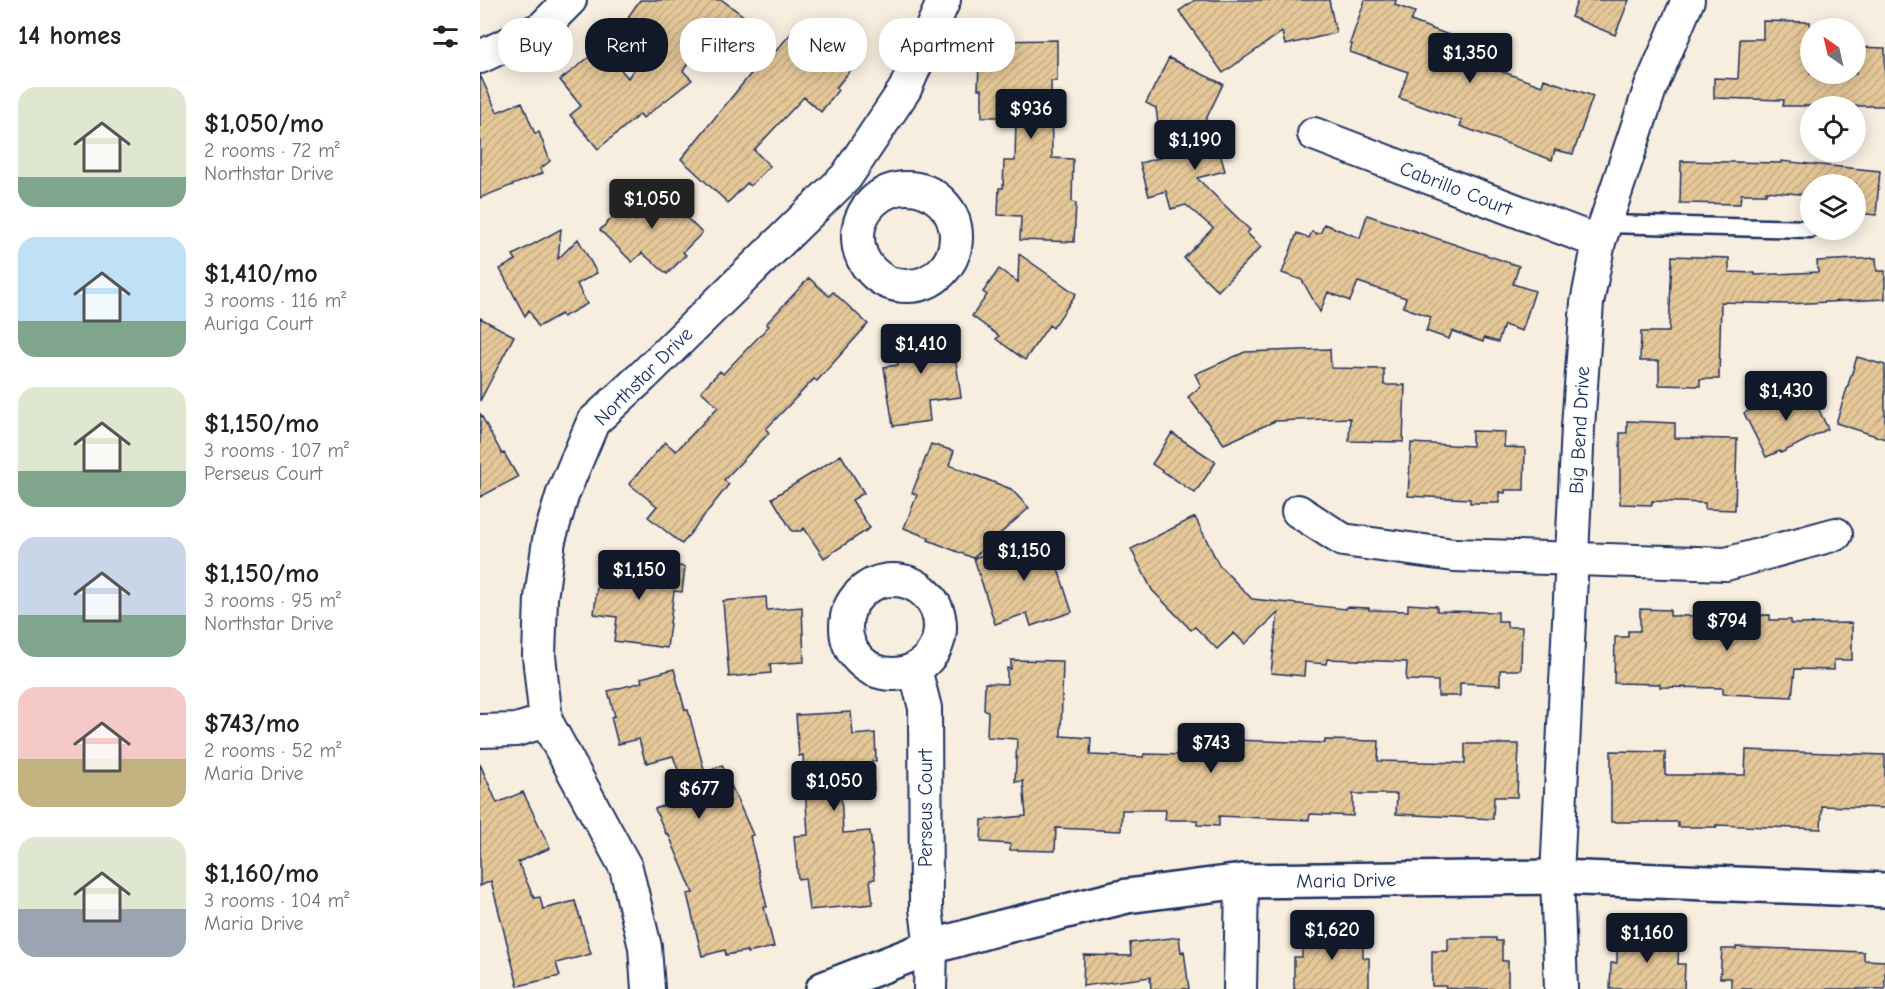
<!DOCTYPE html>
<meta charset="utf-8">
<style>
:root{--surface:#fff;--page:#f2f2f2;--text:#202124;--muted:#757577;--accent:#111827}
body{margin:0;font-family:"Comic Neue",sans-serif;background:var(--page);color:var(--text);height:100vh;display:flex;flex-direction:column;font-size:22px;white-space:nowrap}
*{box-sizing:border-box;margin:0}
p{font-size:20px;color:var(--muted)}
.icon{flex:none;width:33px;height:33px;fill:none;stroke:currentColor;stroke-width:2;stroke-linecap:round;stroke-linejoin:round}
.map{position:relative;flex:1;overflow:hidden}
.drawer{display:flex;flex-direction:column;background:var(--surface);width:480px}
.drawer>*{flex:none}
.top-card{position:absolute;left:18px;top:18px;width:570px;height:54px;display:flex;gap:12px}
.needle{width:39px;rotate:326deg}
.fabs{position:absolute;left:1320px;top:18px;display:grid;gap:12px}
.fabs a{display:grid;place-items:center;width:66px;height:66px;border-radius:50%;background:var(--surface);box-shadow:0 3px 15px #0003;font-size:30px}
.price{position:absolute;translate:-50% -51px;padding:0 14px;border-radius:6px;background:var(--accent);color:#fff;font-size:20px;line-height:39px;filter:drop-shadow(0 2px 3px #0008)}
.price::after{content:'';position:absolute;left:50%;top:36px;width:18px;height:14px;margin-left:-9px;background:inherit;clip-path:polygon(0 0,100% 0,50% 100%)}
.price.selected{background:#222;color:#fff}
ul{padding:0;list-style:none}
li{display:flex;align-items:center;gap:18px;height:150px;padding:0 18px}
li span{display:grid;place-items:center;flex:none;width:168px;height:120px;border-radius:18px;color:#555}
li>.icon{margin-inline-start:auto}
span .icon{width:72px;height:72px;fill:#fffc;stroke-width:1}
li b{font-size:26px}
h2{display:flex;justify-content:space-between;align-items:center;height:72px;padding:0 18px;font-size:26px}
.chip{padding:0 21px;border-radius:24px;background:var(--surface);box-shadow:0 3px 15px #0003;font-size:21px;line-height:54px}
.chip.selected{background:var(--accent);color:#fff}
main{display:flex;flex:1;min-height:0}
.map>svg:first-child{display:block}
.building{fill:url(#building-hatch);stroke:#1b2f5e;stroke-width:1.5}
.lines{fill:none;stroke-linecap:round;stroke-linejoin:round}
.lane-casing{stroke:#1b2f5e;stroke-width:21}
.street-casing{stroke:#1b2f5e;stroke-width:36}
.secondary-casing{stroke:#1b2f5e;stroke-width:38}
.lane{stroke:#fff;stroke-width:16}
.street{stroke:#fff;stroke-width:32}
.secondary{stroke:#fff;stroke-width:33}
.labels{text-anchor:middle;stroke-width:6;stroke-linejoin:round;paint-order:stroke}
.street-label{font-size:20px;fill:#1b2f5e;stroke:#fff}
</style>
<main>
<section class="drawer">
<h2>14 homes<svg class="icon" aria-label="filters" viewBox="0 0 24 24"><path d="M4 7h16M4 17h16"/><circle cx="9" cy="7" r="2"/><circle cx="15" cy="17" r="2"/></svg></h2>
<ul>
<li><span style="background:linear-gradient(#dfe7d0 75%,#7fa58c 0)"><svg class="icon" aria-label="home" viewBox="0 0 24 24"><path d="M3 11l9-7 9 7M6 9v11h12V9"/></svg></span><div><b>$1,050/mo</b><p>2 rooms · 72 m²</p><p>Northstar Drive</p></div></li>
<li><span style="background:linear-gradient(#bfe0f5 70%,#7fa58c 0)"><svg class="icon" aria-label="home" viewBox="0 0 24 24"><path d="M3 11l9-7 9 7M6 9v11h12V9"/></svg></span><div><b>$1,410/mo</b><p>3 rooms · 116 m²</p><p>Auriga Court</p></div></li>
<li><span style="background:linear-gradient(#dfe7d0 70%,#7fa58c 0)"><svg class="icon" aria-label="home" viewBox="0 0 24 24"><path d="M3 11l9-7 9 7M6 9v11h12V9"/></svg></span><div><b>$1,150/mo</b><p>3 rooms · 107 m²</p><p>Perseus Court</p></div></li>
<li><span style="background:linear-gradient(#c9d6e8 65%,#7fa58c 0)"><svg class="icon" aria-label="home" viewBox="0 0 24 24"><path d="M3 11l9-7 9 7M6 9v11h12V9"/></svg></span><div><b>$1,150/mo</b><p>3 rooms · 95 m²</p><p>Northstar Drive</p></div></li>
<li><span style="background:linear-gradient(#f6c9c9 60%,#c2b280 0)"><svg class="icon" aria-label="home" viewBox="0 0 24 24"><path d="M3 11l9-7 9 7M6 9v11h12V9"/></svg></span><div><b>$743/mo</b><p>2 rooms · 52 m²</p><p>Maria Drive</p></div></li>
<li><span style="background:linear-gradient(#dfe7d0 60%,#9aa5b1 0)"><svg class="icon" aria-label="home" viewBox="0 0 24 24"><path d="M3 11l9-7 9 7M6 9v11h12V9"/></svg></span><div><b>$1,160/mo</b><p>3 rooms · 104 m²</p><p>Maria Drive</p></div></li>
</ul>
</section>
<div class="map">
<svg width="1405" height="989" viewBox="0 0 1405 989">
<defs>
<pattern id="building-hatch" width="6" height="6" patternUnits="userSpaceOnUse" patternTransform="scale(1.5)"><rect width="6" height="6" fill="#e5c798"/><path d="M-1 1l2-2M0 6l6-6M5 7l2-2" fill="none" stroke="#c4ab85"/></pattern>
</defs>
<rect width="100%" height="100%" fill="#f7eee0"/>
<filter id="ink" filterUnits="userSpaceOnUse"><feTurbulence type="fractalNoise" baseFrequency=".0167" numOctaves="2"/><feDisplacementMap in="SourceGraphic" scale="12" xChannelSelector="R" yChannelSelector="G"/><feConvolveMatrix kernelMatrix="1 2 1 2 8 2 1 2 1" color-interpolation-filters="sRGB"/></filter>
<g filter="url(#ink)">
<!-- building -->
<path class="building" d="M160,0H242L265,17L251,36L236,25L203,71L212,80L163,118L160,114L118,149L90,115L101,106L80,80L122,47L148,78L176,37L148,17Z
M715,0H849L856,33L805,45L802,32L743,73L699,11Z
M885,0H916L915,5L935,12L931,21L993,44L987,59L1062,86L1064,79L1113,96L1093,154L1075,150L1072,160L980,126L982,121L919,98L928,72L870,52L872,44L870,43Z
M1098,0H1149L1135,35L1091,17Z
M323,19L351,41L347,46L373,67L356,88L358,90L341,112L324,97L274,150L290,166L270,186L267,183L248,203L201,159L292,48L296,51Z
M1283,21L1330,22V74H1376V47L1405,48V106H1303L1304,100L1234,98V78L1258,79L1260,39H1283Z
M577,40V81H571L572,158L593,159L592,202L596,203L594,242L540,240L541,216L518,215L519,188H523L524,161H535L536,117H502V89H498L499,62H522L521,41Z
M689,58L743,84L711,150L737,143L745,171L717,178L770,230L767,233L781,247L738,291L704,258L733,228L706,205L691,209L686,191L669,196L660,163L682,157L676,108L666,103Z
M0,75L17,112L42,102L55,134L59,132L70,161L60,169L63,173L0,198Z
M1201,161L1301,163V161L1400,171L1396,215L1376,213V184H1330V195L1286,191V194H1261L1260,204L1200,203Z
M173,184L222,233L203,252L206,255L187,274L162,253L152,262L120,230L149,201L152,204Z
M887,215L1039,266L1033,284L1055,291L1042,331L1024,325L1018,342L1004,338L1003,342L972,331L969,339L946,331L951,317L923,307L926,298L878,282L870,301L848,292L840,312L822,280L802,273L817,233L829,238L832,232L838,234L841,232L844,224L880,238Z
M81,229L78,259L98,239L117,273L97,284L107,304L83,317L81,314L58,327L49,310L45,316L20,269L36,260L33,255Z
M539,254L596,294L573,328L569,325L545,360L516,339L519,336L492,316L507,295L503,292L519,269L538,282Z
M1192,256L1249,258V272L1275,273V275L1338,272L1337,261L1396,258L1397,271H1405V299L1309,304L1241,302L1239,379H1220V386L1179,385V361H1160L1161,332H1189Z
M329,278L349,296L353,292L388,324L337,381L334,379L286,429L289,433L244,480L249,484L202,544L168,517L177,506L149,484L185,442L196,451L238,407L221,391L240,371L243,374L289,326L286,324Z
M0,318L34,336L0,401Z
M440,328L441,332L468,329L472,362H476L481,397L448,401L450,421L413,426L404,367L418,365L414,332Z
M850,349L851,368L904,369V385H925L923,442L869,441L870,418L795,421L744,444L708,397L721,386L715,374L765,352Z
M1377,357L1405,365V439L1356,423Z
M1328,387L1348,429L1301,453L1300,451L1286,457L1264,413L1298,396L1300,402Z
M0,413L22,454L24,453L38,477L0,497Z
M1147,421L1195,423V438L1257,439L1255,510L1225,509V503L1172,501V505L1140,504V433H1147Z
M992,431L1025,432L1024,447L1045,448L1044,490H1025V493L1019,492V503H990V499L928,496L931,443L992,446Z
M692,433L736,462L715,493L672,464Z
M451,444L474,451L469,465L531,489L549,508L493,558L448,540L449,538L424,528L437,495L432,493Z
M361,455L384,493L372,500L390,528L344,558L324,528L321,531H312L292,498Z
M715,517L739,565L772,599L866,609V607L889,608V610L928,611V604L957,606V611L1018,612V621H1027V627H1042L1041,670H1020V685L980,683V696H958V681L926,680L927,662L847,659L846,664L825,662L824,676L791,673L798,613L765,644L754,633L737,649L715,627L711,630L672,590L651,549Z
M567,535L592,612L551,626L547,613L515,624L494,558Z
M124,561L178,568L184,564L205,567L202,592L194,591L187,648L134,641L137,617L114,614L117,587H121Z
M286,597L287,610L322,607L324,662L290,664L291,673L249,677L243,601Z
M1160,609L1190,610V616L1290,615V620H1311V624L1372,623V660H1354V670L1315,669L1312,697L1243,694V688L1180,687V684L1134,683L1135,637H1148V631H1160Z
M531,660L583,661L581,736L611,738L610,755L663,757L664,754L754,756V740L845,743V740L899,741L898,761L985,763V744H1039L1037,797H1014L1013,819L916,814L917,794H873V816L830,814L829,820L739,816V826L717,825V820H685L686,810H642L641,831L576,828L575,851L530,850V844L501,842L502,820L546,816L543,781L535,782L537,739L507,737L508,711L504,710L505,683L527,684V668L531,669Z
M194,669L205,710H208L225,773L242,765L273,835L270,836L287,907H284L294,947L267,953V951L246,955L245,950L222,956L207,894L213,893L188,833L186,834L175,809L207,795L193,756L167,763V761H165L159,739L138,744L131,717L135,716L128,691L162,682L161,678Z
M371,712L373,735L395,733L396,761H392L394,790L361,792L363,833L390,831L395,879L390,880L393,904L329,910L325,878L318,879L314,836L328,835L323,755L319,756L316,715Z
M1266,750L1405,755V808L1342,806L1341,829L1236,825L1237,827H1198V822H1131V751L1185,752V775H1265Z
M0,764L17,803L43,792L70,848L38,862L54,898L60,897L63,909L95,901L111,954L76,963L80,976L38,986L11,881L0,886Z
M822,930L883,932V958H889V989H814V957H822Z
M699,937L701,952L704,951L709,989H671L670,977L603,986L604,955L651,956L650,943Z
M1137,937L1199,938L1198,964H1205L1204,989H1130L1131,963H1137Z
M968,938H1016V941H1022V961H1028V989H979L966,988L965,986H952V951H968Z
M1256,947L1384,952V960L1405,961V989H1251V978H1240L1242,949H1256Z"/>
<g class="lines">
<!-- lane casing -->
<g class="lane-casing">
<path id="lane" d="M1125,224L1330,229"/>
</g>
<!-- street casing -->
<g class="street-casing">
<path id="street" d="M0,57L62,28L90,0
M834,134L1119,242
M378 237a49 49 0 1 1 98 0a49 49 0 1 1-98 0Z
M818,511L863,540L974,555L1246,564L1356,534
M366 627a47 47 0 1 1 94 0a47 47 0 1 1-94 0Z
M435,669L445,708L446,909L451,947L450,989
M0,731L36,730L66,721
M168,989L165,947L146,868L66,721L59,656L61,598L69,540L83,493L113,422L163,376L366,177L425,89L464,0
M760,989L762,881
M1081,989L1077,877L1098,427L1107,303L1119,242L1170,89L1208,0"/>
</g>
<!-- secondary casing -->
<g class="secondary-casing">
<path id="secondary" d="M343,989L451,947L522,927L647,896L762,881L1077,877L1405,890"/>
</g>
<!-- lane -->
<use href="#lane" class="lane"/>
<!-- street -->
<use href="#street" class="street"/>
<!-- secondary -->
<use href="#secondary" class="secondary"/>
</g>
</g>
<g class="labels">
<!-- street labels -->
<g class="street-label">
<text transform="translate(976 188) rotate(21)" y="7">Cabrillo Court</text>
<text transform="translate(163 376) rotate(-45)" y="7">Northstar Drive</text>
<text transform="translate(1099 430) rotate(-87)" y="7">Big Bend Drive</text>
<text transform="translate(445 808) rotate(-90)" y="7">Perseus Court</text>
<text transform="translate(866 880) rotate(-1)" y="7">Maria Drive</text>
</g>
</g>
</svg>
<div class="fabs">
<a><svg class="needle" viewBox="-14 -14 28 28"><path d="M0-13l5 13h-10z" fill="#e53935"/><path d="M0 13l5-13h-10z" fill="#757577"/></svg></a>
<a><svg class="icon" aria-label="locate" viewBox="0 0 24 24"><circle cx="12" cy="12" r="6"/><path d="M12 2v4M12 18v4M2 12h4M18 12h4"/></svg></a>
<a><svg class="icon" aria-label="layers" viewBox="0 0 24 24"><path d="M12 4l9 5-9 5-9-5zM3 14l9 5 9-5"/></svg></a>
</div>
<b class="price" style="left:990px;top:84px">$1,350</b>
<b class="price" style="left:551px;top:140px">$936</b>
<b class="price" style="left:715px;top:171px">$1,190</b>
<b class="price selected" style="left:172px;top:230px">$1,050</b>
<b class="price" style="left:441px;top:375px">$1,410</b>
<b class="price" style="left:1306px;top:422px">$1,430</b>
<b class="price" style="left:544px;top:582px">$1,150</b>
<b class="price" style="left:159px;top:601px">$1,150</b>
<b class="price" style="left:1247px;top:652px">$794</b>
<b class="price" style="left:731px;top:774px">$743</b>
<b class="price" style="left:354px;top:812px">$1,050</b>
<b class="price" style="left:219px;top:820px">$677</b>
<b class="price" style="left:852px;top:961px">$1,620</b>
<b class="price" style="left:1167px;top:964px">$1,160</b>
<div class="top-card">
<a class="chip">Buy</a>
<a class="chip selected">Rent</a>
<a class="chip">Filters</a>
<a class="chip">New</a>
<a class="chip">Apartment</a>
</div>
</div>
</main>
